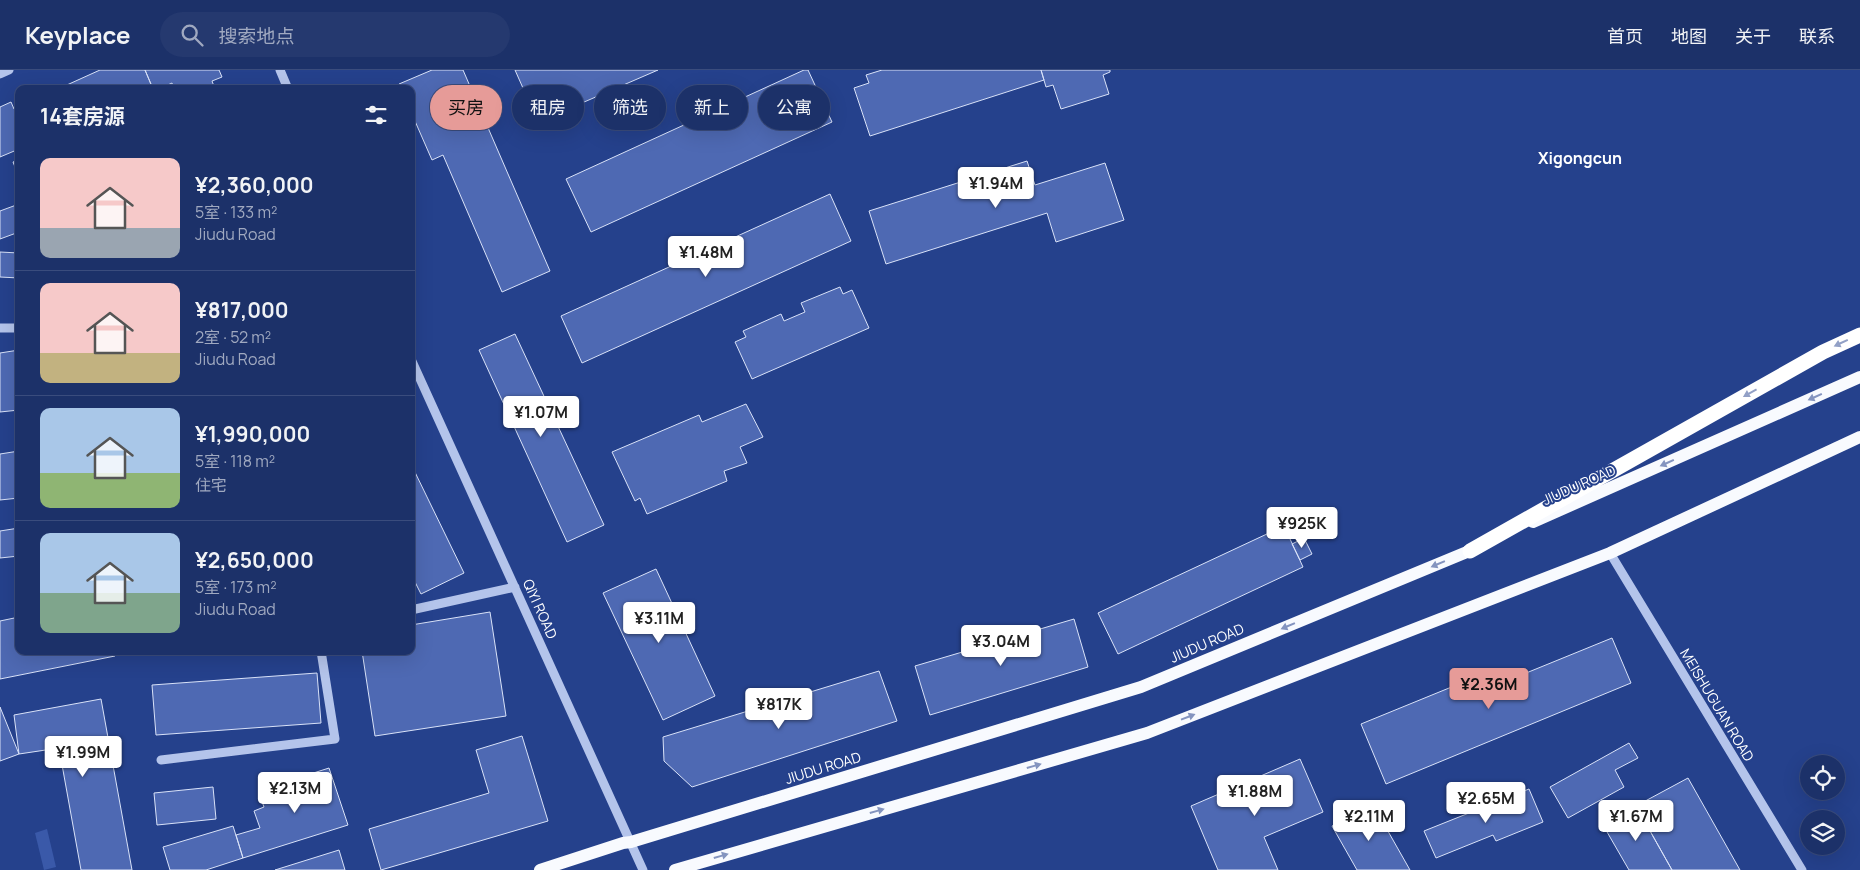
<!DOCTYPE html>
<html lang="zh">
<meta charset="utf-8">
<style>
:root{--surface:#1c3169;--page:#25396f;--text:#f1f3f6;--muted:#a0a9c0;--line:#3a4c7d;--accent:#e69b98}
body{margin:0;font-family:Manrope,"Noto Sans SC",sans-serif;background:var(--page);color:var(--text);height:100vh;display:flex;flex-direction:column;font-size:19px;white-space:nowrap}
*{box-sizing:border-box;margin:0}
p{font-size:16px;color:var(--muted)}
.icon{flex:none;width:28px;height:28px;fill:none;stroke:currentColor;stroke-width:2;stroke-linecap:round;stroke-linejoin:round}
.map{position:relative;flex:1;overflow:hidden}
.side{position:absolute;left:15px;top:15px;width:400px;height:570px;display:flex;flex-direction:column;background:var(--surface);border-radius:10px;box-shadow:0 5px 20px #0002,0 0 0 1px var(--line)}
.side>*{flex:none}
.hud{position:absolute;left:430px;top:15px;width:475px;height:45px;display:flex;gap:10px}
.fabs{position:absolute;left:1800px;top:685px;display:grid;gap:10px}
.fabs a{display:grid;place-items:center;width:45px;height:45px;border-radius:50%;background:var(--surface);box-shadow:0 5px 20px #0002,0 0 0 1px var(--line);font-size:25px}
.price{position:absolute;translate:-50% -42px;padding:0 11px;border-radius:5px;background:#fff;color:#222;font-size:16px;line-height:32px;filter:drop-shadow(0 1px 2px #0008)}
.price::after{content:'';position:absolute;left:50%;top:30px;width:15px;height:11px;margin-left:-8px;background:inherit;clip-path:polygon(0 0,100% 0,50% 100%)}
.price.selected{background:var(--accent);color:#111}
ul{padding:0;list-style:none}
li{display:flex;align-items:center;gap:15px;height:125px;padding:0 25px}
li+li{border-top:1px solid var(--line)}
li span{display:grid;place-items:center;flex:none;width:140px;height:100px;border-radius:10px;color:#555}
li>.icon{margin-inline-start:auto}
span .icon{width:60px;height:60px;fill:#fffc;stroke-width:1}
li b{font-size:21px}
h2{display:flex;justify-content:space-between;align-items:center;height:60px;padding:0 25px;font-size:21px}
.pill{padding:0 18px;border-radius:22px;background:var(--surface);box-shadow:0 5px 20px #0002,0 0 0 1px var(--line);font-size:18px;line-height:45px}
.pill.selected{background:var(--accent);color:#111}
header{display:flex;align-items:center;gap:30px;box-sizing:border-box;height:70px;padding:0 25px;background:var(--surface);border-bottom:1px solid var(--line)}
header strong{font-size:24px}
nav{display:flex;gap:28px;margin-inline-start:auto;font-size:18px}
.search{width:350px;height:45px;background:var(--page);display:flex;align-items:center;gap:12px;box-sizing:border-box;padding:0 18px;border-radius:28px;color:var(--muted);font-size:19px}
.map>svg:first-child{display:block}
.green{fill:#3a59a9}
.building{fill:#4e69b3;stroke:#d9e2f8}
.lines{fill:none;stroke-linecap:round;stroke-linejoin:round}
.minor{stroke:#b4c4eb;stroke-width:9}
.major{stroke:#f8fafe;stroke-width:12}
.highway{stroke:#fff;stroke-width:15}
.oneway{fill:#92a0c6}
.oneway2{fill:#8494bf}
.labels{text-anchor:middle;stroke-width:4;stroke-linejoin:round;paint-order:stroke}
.street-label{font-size:14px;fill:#fff;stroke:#25418c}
.quarter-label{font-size:16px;font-weight:bold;fill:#fff;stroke:#25418c}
</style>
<header>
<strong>Keyplace</strong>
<div class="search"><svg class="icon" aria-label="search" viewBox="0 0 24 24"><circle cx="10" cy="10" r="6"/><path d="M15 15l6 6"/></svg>搜索地点</div>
<nav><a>首页</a><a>地图</a><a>关于</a><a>联系</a></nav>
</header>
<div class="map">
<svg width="1860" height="800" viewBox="0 0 1860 800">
<rect width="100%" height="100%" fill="#25418c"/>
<!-- green -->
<path class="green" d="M47,759L56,797L44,800L35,763Z"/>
<!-- building -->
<path class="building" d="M100,0H145L153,19H58Z
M145,0H219L222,7L212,11L215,19H174L172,13L159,19H153Z
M432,0H463L550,201L502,222L443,85L432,90L411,42V19H401L399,14Z
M515,0H658L538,52Z
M804,0H808L832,52L591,162L566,109Z
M882,0H1041L1044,10L870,66L854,18L869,13L866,5Z
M1041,0H1110V2L1103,5L1109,24L1061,39L1053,15L1046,17Z
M11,32L14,39L19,36V79L0,87V37Z
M19,90V107L13,92Z
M1027,91L1035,115L1105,93L1124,150L1056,172L1047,143L886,194L869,141Z
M830,124L851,171L582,293L561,246Z
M19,134V162L0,169V141Z
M0,182L19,183V208L0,207Z
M840,217L843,224L852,220L869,258L752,309L735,272L746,267L743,261L781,244L784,251L805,242L801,233Z
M515,264L604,455L567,472L479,280Z
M19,280V340L0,342V283Z
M746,334L763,367L740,377L747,393L724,401L727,411L647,444L640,428L635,431L612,382L699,345L702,352Z
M19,381V428L0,430V384Z
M411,394L464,503L421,524L411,504Z
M1284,456L1303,497L1118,584L1098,543Z
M19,458V486L0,488V461Z
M1304,468L1312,484L1300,490L1292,474Z
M656,499L715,626L663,650L603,523Z
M490,542L506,646L375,666L362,581H411V555Z
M19,547V581H114L115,586L0,609V551Z
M1074,549L1088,597L930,645L915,596Z
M1612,568L1631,613L1386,714L1361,654L1476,607L1482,621Z
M879,601L897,651L692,717L664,691L663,667Z
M317,603L321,653L156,665L152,615Z
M101,629L132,800H81L59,678L19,684L14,645Z
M0,637L19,684L0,691Z
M522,666L548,751L381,800L369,759L489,723L476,680Z
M1629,673L1638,688L1615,700L1624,717L1568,748L1550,717Z
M1300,689L1323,742L1264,767L1278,800H1218L1191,736Z
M329,698L348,755L243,788L236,765L260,758L254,741L264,737L261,729L276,725L273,716Z
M1688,708L1740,800H1672L1636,736Z
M213,717L216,749L157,755L154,723Z
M1529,719L1543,752L1496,771L1493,765L1436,788L1424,761Z
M1372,733L1410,800H1357L1332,756Z
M1636,736L1672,800H1629L1603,755Z
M233,756L243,788L206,800H170L163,777Z
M339,780L345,800H275Z"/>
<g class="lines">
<!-- minor -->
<path class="minor" d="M280,0L288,19
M0,4L9,0
M0,258H19
M411,289L643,800
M1610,483L1802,800
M411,540L515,517
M161,690L335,669L321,581"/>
<!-- major -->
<path class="major" d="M1533,452L1860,307
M540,800L623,773L631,772L1141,617L1479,477
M675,800L1147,663L1610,483L1860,367"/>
<!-- highway -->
<path class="highway" d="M1470,481L1823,282L1860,265"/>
</g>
<!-- one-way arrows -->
<defs><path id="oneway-solid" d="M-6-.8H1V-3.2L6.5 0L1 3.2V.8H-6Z" transform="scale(1.25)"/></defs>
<g class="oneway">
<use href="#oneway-solid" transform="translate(1841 273) rotate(155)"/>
<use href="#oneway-solid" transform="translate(1750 323) rotate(151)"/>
</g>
<g class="oneway2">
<use href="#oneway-solid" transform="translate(1815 327) rotate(156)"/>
<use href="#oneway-solid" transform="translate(1667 393) rotate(156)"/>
<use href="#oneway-solid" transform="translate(1438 494) rotate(157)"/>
<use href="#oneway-solid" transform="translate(1288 556) rotate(157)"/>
<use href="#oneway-solid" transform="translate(1188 647) rotate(-21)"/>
<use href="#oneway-solid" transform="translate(1034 696) rotate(-16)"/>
<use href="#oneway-solid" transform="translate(877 741) rotate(-16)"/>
<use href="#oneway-solid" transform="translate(721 786) rotate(-16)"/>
</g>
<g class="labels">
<!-- street labels -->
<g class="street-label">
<text transform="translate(1579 415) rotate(-24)" y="5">JIUDU ROAD</text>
<text transform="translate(540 539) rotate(66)" y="5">QIYI ROAD</text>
<text transform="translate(1207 573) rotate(-23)" y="5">JIUDU ROAD</text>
<text transform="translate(1717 635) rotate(59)" y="5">MEISHUGUAN ROAD</text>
<text transform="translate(823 698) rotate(-17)" y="5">JIUDU ROAD</text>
</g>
<!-- quarter labels -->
<g class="quarter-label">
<text x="1580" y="94">Xigongcun</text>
</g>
</g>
</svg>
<div class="fabs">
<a><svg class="icon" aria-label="locate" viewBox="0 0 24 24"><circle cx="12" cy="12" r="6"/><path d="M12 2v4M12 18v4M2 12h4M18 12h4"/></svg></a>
<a><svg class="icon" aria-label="layers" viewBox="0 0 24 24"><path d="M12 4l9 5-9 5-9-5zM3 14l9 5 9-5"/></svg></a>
</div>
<b class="price" style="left:996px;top:139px">¥1.94M</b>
<b class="price" style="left:706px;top:208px">¥1.48M</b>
<b class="price" style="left:541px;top:368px">¥1.07M</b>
<b class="price" style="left:1302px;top:479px">¥925K</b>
<b class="price" style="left:659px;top:574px">¥3.11M</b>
<b class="price" style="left:1001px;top:597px">¥3.04M</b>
<b class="price selected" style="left:1489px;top:640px">¥2.36M</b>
<b class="price" style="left:779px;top:660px">¥817K</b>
<b class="price" style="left:83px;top:708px">¥1.99M</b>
<b class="price" style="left:295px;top:744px">¥2.13M</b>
<b class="price" style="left:1255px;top:747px">¥1.88M</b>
<b class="price" style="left:1486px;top:754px">¥2.65M</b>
<b class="price" style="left:1369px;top:772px">¥2.11M</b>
<b class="price" style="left:1636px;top:772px">¥1.67M</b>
<div class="hud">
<a class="pill selected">买房</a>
<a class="pill">租房</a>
<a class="pill">筛选</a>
<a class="pill">新上</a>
<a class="pill">公寓</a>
</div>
<section class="side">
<h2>14套房源<svg class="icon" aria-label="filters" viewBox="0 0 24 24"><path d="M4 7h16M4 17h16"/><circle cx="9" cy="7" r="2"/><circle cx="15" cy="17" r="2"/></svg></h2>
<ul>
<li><span style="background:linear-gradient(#f6c9c9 70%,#9aa5b1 0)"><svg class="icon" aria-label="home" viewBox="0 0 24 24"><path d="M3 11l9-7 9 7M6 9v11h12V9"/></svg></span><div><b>¥2,360,000</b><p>5室 · 133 m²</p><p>Jiudu Road</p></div></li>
<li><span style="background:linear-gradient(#f6c9c9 70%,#c2b280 0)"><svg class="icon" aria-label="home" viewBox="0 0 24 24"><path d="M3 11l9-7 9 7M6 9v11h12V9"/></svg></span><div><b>¥817,000</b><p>2室 · 52 m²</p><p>Jiudu Road</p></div></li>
<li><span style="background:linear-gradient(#a9c7e8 65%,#8fb573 0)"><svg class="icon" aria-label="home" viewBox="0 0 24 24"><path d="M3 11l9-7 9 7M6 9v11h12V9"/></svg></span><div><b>¥1,990,000</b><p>5室 · 118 m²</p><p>住宅</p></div></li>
<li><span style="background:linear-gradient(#a9c7e8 60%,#7fa58c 0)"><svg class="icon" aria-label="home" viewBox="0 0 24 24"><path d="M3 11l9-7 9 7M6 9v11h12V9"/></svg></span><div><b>¥2,650,000</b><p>5室 · 173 m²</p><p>Jiudu Road</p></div></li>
</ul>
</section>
</div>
